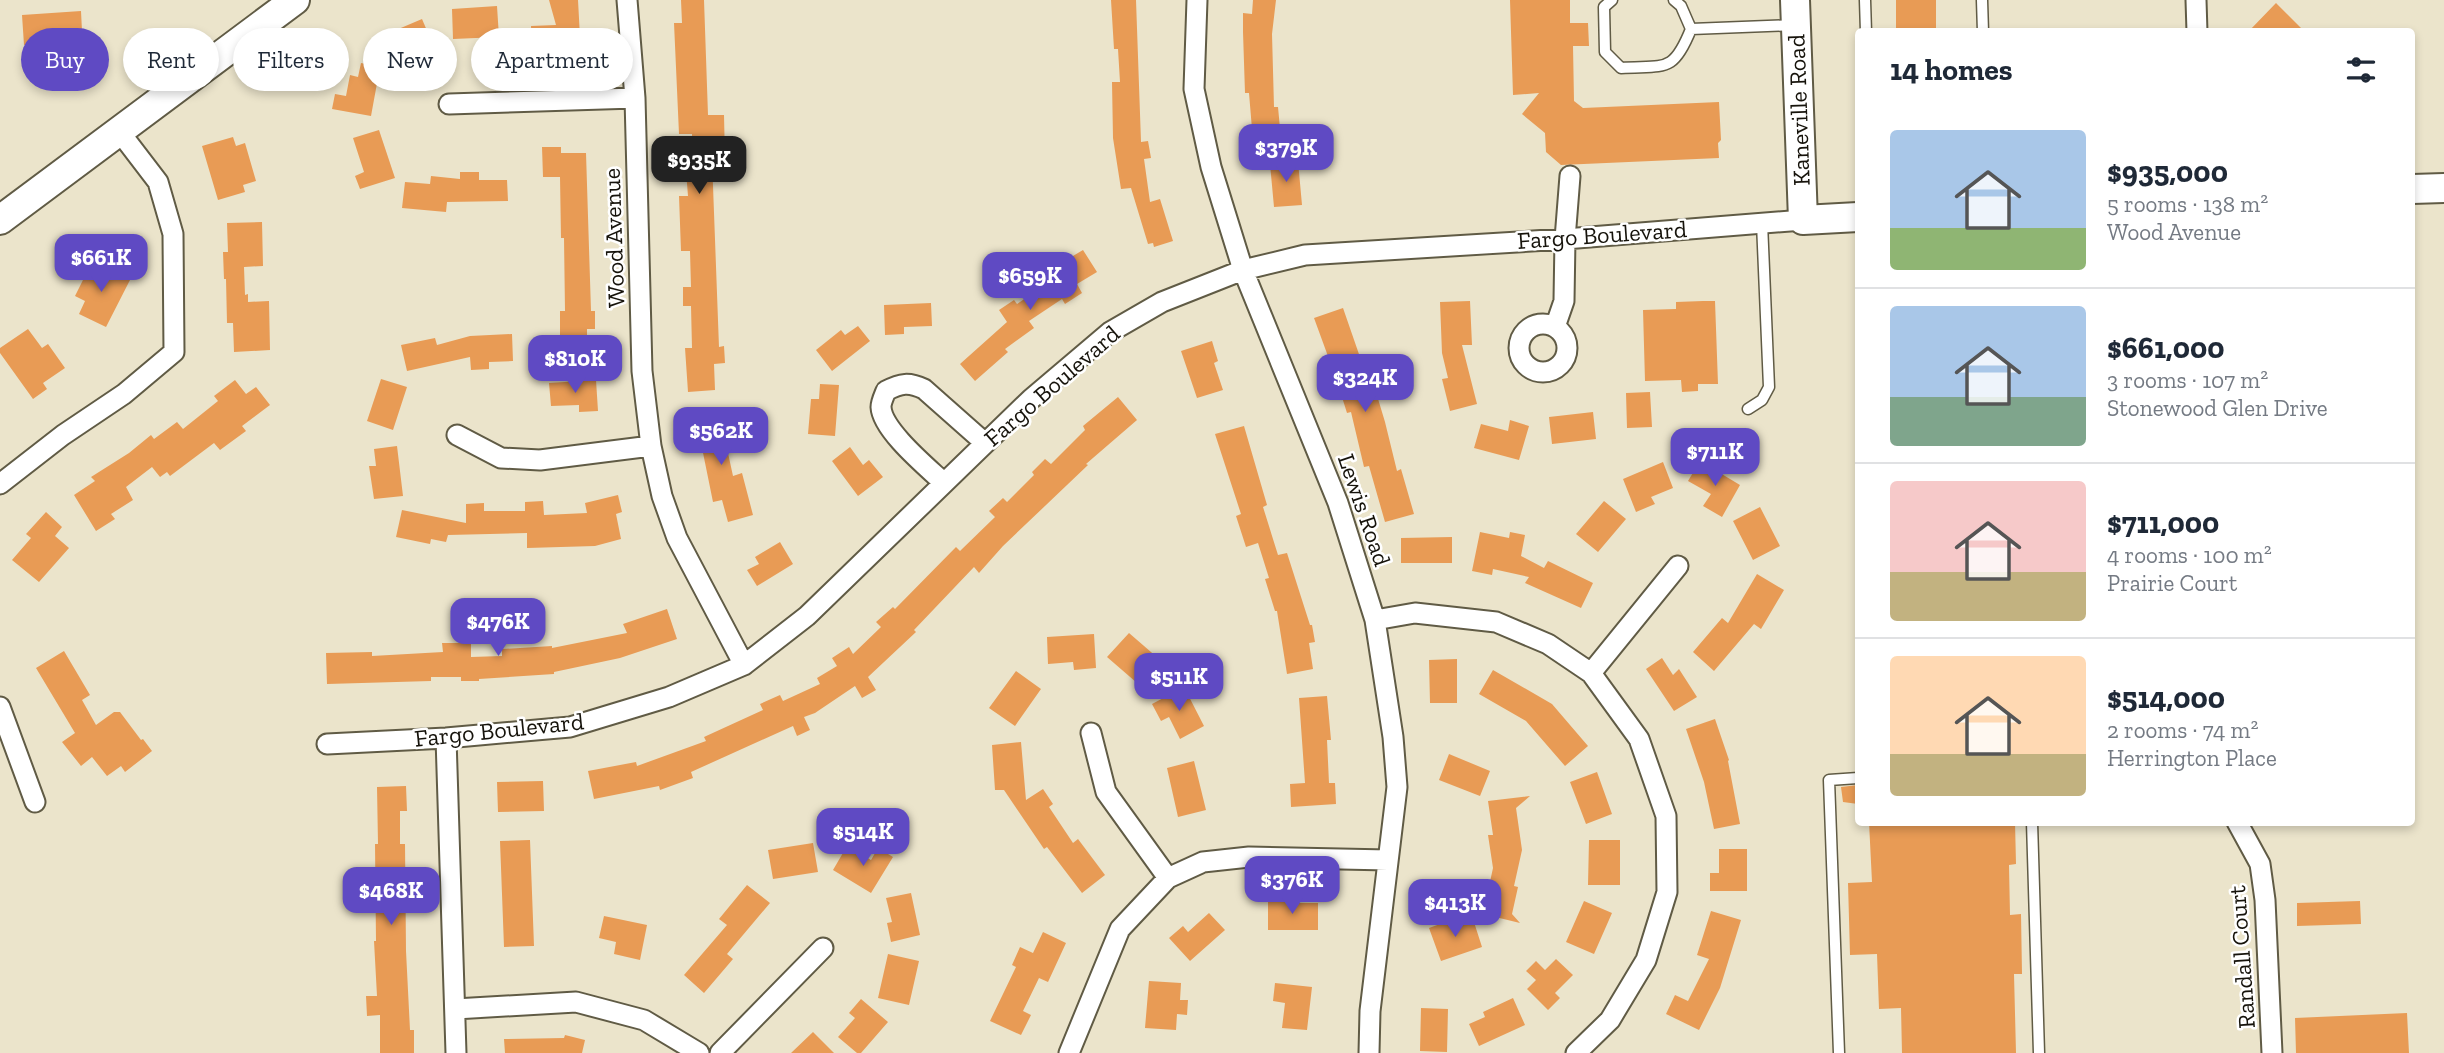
<!DOCTYPE html>
<meta charset="utf-8">
<style>
:root{--surface:#fff;--page:#f2f2f3;--text:#1f2937;--muted:#747a83;--line:#e0e1e3;--accent:#5f4ac3}
body{margin:0;font-family:"Zilla Slab",serif;background:var(--page);color:var(--text);height:100vh;display:flex;flex-direction:column;font-size:26px;white-space:nowrap}
*{box-sizing:border-box;margin:0}
p{font-size:23px;color:var(--muted)}
.icon{flex:none;width:38px;height:38px;fill:none;stroke:currentColor;stroke-width:2;stroke-linecap:round;stroke-linejoin:round}
.map{position:relative;flex:1;overflow:hidden}
.panel{position:absolute;left:1855px;top:28px;width:560px;height:798px;display:flex;flex-direction:column;background:var(--surface);border-radius:7px;box-shadow:0 4px 10px #0003}
.panel>*{flex:none}
.top-card{position:absolute;left:21px;top:28px;width:665px;height:63px;display:flex;gap:14px}
.price{position:absolute;translate:-50% -60px;padding:0 16px;border-radius:14px;background:var(--accent);color:#fff;font-size:23px;line-height:46px;filter:drop-shadow(0 2px 4px #0008)}
.price::after{content:'';position:absolute;left:50%;top:42px;width:21px;height:16px;margin-left:-10px;background:inherit;clip-path:polygon(0 0,100% 0,50% 100%)}
.price.selected{background:#222;color:#fff}
ul{padding:0;list-style:none}
li{display:flex;align-items:center;gap:21px;height:175px;padding:0 35px}
li+li{border-top:2px solid var(--line)}
li span{display:grid;place-items:center;flex:none;width:196px;height:140px;border-radius:7px;color:#555}
li>.icon{margin-inline-start:auto}
span .icon{width:84px;height:84px;fill:#fffc;stroke-width:1}
li b{font-size:30px}
h2{display:flex;justify-content:space-between;align-items:center;height:84px;padding:0 35px;font-size:30px}
.chip{padding:0 24px;border-radius:32px;background:var(--surface);box-shadow:0 4px 10px #0003;font-size:24px;line-height:63px}
.chip.selected{background:var(--accent);color:#fff}
.map>svg:first-child{display:block}
.building{fill:#e89b55}
.lines{fill:none;stroke-linecap:round;stroke-linejoin:round}
.lane-casing{stroke:#605b45;stroke-width:13}
.street-casing{stroke:#605b45;stroke-width:23}
.secondary-casing{stroke:#605b45;stroke-width:32}
.lane{stroke:#fff;stroke-width:10}
.street{stroke:#fff;stroke-width:19}
.secondary{stroke:#fff;stroke-width:28}
.labels{text-anchor:middle;stroke-width:5;stroke-linejoin:round;paint-order:stroke}
.street-label{font-size:24px;fill:#16130b;stroke:#fff}
</style>
<div class="map">
<svg width="2444" height="1053" viewBox="0 0 2444 1053">
<rect width="100%" height="100%" fill="#ebe4cb"/>
<!-- building -->
<path class="building" d="M549,0H578L580,37H585L586,56L532,58L531,26L556,25Z
M681,0H704L708,115H724L725,159H712L719,347L724,346L725,363L714,364L715,390L688,392L685,348H692L691,306H683V287H691L690,251H681L679,196H688L686,171H692V134H679L674,23H682Z
M1111,0H1136L1141,142L1148,141L1151,158L1144,159L1150,202L1160,199L1173,241L1154,247L1153,243L1148,244L1131,188L1121,189L1113,138L1112,82H1120L1118,49H1114Z
M1253,0H1276L1272,34L1274,107H1278L1282,150L1254,153L1249,93H1245L1243,32V13L1252,14Z
M1510,0H1570V23H1588L1589,46H1573L1574,101L1583,108L1719,102L1721,140L1718,143L1719,158L1561,165L1546,152L1545,133L1522,114L1539,93L1513,95Z
M1896,0H1936V32H1896Z
M2276,3L2305,32H2248Z
M497,6L499,37L453,39L452,9Z
M81,11L82,31H74L75,42L24,45L22,15Z
M422,19L431,40L391,57L382,36Z
M361,63L380,67L371,116L332,109L335,94L346,96L350,75L358,77Z
M379,130L395,178L360,189L355,176L364,172L353,138Z
M233,137L236,146L245,143L256,181L243,185L245,192L218,200L202,146Z
M542,147H561V153H586L591,311H595V329H587V356L560,355V311H565L564,238H561L560,177H543Z
M1298,161L1302,205L1274,207L1270,164Z
M460,172H479V180H507L508,201L447,202L446,212L402,208L405,182L430,184L431,176L460,179Z
M262,222L263,266L244,267L245,295L248,294V302L269,301L270,350L234,352L233,323H227L226,279H224L223,252H228L227,223Z
M1083,250L1097,272L1077,284L1082,293L1065,304L1062,299L1029,321L1034,328L1005,349L1008,352L975,381L960,364L1007,322L999,310L1014,300L1017,304L1051,281L1046,272Z
M92,262L130,280L106,327L79,314L85,301L75,296Z
M1470,301L1472,345H1462L1477,404L1450,411L1442,379L1448,378L1442,353L1440,302Z
M1703,301H1715L1718,384H1698V391L1682,392L1681,380L1645,381L1643,310L1676,309V302Z
M931,303L932,326L904,327V334L885,335L884,305Z
M1343,308L1361,360L1366,359L1385,422L1397,471L1401,469L1414,514L1385,522L1369,466L1364,467L1351,412L1347,413L1330,359H1329L1314,318Z
M858,326L870,341L832,371L816,350L841,330L845,335Z
M28,329L42,348L48,344L65,368L43,383L47,389L33,399L0,353V348Z
M512,334L513,361L489,362V369L471,370L470,357L407,371L401,345L435,338L437,345L470,336Z
M1212,341L1218,361L1214,363L1223,390L1197,398L1181,351Z
M381,379L407,387L393,430L367,421Z
M235,380L246,394L256,387L270,405L242,426L246,431L220,450L214,443L170,476L167,472L160,477L152,467L126,487L133,500L111,514L115,519L96,531L74,495L95,481L91,477L129,453L151,435L154,439L177,422L183,429L218,401L214,396Z
M596,380L598,411L579,412V405L551,406L549,383Z
M820,384L839,385L835,436L808,434L811,399H819Z
M1650,392L1652,427L1627,428L1626,393Z
M1118,397L1137,420L1086,464L1088,465L1003,546L979,573L974,567L914,630L916,632L868,677L876,690L862,698L855,686L815,713L804,717L810,730L797,736L793,726L691,772L693,778L660,790L659,786L594,799L588,771L636,762L637,766L706,741L704,737L763,710L760,704L780,695L783,701L820,684L817,678L837,666L832,658L849,647L853,654L881,627L876,622L893,607L895,609L956,547L960,551L995,517L989,511L1003,498L1007,502L1034,475L1032,472L1045,459L1051,464L1085,430L1083,426Z
M719,412L733,476L742,473L753,515L728,522L722,500L713,502L700,438L693,440L688,419Z
M1593,412L1596,439L1552,444L1549,417Z
M1510,420L1529,426L1519,460L1474,448L1481,424L1508,431Z
M1244,426L1267,505L1263,507L1278,555L1287,553L1310,625H1312L1315,642L1309,643L1313,669L1287,674L1277,611H1275L1265,579L1269,578L1258,543L1246,547L1236,516L1241,514L1215,434Z
M397,446L403,496L374,499L369,466H376L374,449Z
M850,447L863,465L869,460L883,477L858,496L832,461Z
M1700,461L1740,485L1722,517L1703,506L1711,494L1688,481Z
M1663,462L1673,488L1651,497L1655,504L1636,512L1623,479Z
M618,495L622,512L616,514L621,539L595,546L527,548V533L448,535L446,542L431,539L430,544L396,537L402,510L466,523V504L484,503V511H525V502L543,501L544,515L587,513L585,503Z
M1604,501L1626,519L1598,552L1576,534Z
M1760,507L1780,546L1753,560L1733,521Z
M46,512L62,527L55,536L69,548L39,582L12,560L31,538L26,534Z
M1480,532L1509,538L1510,532L1525,535L1521,556L1544,568L1548,561L1593,583L1581,608L1525,583L1529,577L1493,569L1492,575L1472,571Z
M1452,537V563H1401V538Z
M780,542L793,564L757,586L747,570L759,564L755,557Z
M1757,574L1784,590L1761,629L1754,624L1714,671L1693,652L1722,618L1728,623Z
M667,609L677,639L620,658L554,672V674L479,679V681H461V677H431V681L327,684L326,653L372,652V656L443,652L442,643H471V657L502,656V649L552,646V648L627,633L623,624Z
M1129,633L1166,665L1144,689L1107,657Z
M1094,634L1096,668L1074,670L1073,662L1048,664L1047,637Z
M64,651L90,695L82,700L96,725L114,712H120L141,740L143,739L152,751L125,772L121,766L107,776L92,757L81,766L62,742L75,733L36,668Z
M1662,658L1673,675L1679,669L1697,697L1674,711L1646,669Z
M1457,659V703H1430L1429,660Z
M1493,670L1552,704L1588,746L1565,766L1526,721L1479,694Z
M1016,671L1041,689L1015,726L989,708Z
M1184,687L1204,726L1180,739L1169,717L1161,721L1152,704Z
M1327,696L1331,740H1327L1329,783H1335L1336,804L1291,807L1290,784L1305,783L1299,698Z
M1715,719L1729,760L1728,761L1740,824L1714,829L1704,782L1686,729Z
M1021,742L1026,800L1043,789L1053,804L1049,807L1073,843L1078,839L1105,875L1082,893L1047,847L1044,849L1004,790H995L992,745Z
M1449,754L1490,771L1480,796L1439,780Z
M1194,761L1206,810L1178,817L1167,768Z
M1597,772L1612,814L1586,824L1570,782Z
M543,781L544,811L498,812L497,782Z
M1858,785V804L1843,802L1841,787Z
M406,786L407,811H400V844H405L406,951L410,1030H414V1053H380V1015L367,1016L366,996H377L374,941H376L375,844H378L377,787Z
M1530,796L1516,808L1522,850L1514,886L1518,887L1512,914L1520,923L1483,914L1493,868L1488,835H1493L1488,801Z
M1869,822H2015L2016,864L2009,865L2010,915L2021,914L2022,974H2014L2016,1053H1902L1901,1008L1879,1009L1877,954L1850,955L1848,883L1872,882Z
M530,840L534,946L504,947L500,841Z
M1589,840H1620V885H1588Z
M813,843L818,872L773,879L768,850Z
M847,846L871,860L878,848L893,857L871,893L833,870Z
M1719,849H1747V891H1710V873H1719Z
M747,885L770,903L727,954L733,959L704,993L684,975L727,925L719,919Z
M911,893L920,935L891,942L887,923L892,922L886,898Z
M1268,898H1286V903H1318V930H1268Z
M1584,901L1612,913L1594,954L1566,942Z
M2360,901L2361,924L2297,926V903Z
M1711,911L1741,920L1720,988L1699,1030L1666,1014L1675,995L1688,1001L1709,959L1697,955Z
M1209,913L1225,930L1190,961L1169,938L1183,926L1188,932Z
M604,916L647,925L640,960L614,954L616,942L599,938Z
M1473,919L1482,947L1441,961L1429,928L1451,920L1454,926Z
M1043,932L1066,943L1048,982L1039,978L1023,1011L1031,1015L1021,1035L990,1021L1016,967L1012,965L1020,947L1033,953Z
M888,954L919,961L909,1005L878,998Z
M1556,959L1573,975L1555,993L1560,998L1548,1010L1527,989L1536,980L1526,971L1536,961L1545,970Z
M1149,981L1181,983L1180,1000H1188L1187,1015L1177,1014L1176,1030L1145,1028Z
M1275,983L1312,987L1307,1030L1282,1028L1285,1003L1273,1001Z
M1513,998L1525,1025L1479,1046L1469,1024L1485,1017L1483,1012Z
M861,999L888,1022L861,1053H857L838,1037L855,1018L849,1013Z
M1421,1008L1448,1009L1447,1052L1420,1051Z
M2407,1013L2409,1053H2296L2295,1018Z
M813,1032L834,1053H791Z
M565,1035L585,1040L582,1053H505L504,1039L564,1038Z"/>
<g class="lines">
<!-- lane casing -->
<g class="lane-casing">
<path id="lane" d="M1612,0L1604,7L1605,52L1621,68C1665,65 1673,74 1691,29L1681,6L1674,0
M1865,0L1866,32
M1982,0L1983,32
M1691,29L1795,25
M1748,409L1762,400L1769,387L1762,223
M2032,822L2039,1053
M1839,1053L1829,780L1858,778"/>
</g>
<!-- street casing -->
<g class="street-casing">
<path id="street" d="M627,0L635,98L642,371L651,446L662,496L677,538L744,665
M1197,0L1194,89L1211,167L1243,270L1338,503L1375,620L1393,737L1397,787L1370,1011L1369,1053
M2196,0L2197,32
M449,104L635,98
M1519 348a24 24 0 1 1 48 0a24 24 0 1 1-48 0Z
M1555,327L1564,301L1565,239L1570,176
M457,435L501,458L540,460L651,446
M944,483C927,467 882,430 881,407C881,402 884,396 886,391C901,383 909,382 924,389L985,443
M0,484L63,435L124,394L174,352L173,234L158,182L119,131
M1375,620L1415,613L1496,622L1548,644L1591,673L1639,739L1666,816L1667,892L1646,960L1610,1020L1576,1053
M1591,673L1678,566
M0,707L35,802
M1091,733L1106,792L1168,878
M446,738L456,1053
M327,744L446,738L570,727L669,697L744,665L807,616L1031,399L1110,332L1162,302L1243,270L1305,255L1565,239L1803,220
M2237,822L2260,864L2265,900L2272,1053
M455,1009L576,1002L644,1020L699,1053
M720,1053L823,948
M1069,1053L1120,929L1168,878L1203,862L1249,857L1388,860"/>
</g>
<!-- secondary casing -->
<g class="secondary-casing">
<path id="secondary" d="M1795,0L1803,220L1858,217
M2412,189L2444,188
M0,220L295,0"/>
</g>
<!-- lane -->
<use href="#lane" class="lane"/>
<!-- street -->
<use href="#street" class="street"/>
<!-- secondary -->
<use href="#secondary" class="secondary"/>
</g>
<g class="labels">
<!-- street labels -->
<g class="street-label">
<text transform="translate(1799 110) rotate(-92)" y="8">Kaneville Road</text>
<text transform="translate(1602 235) rotate(-4)" y="8">Fargo Boulevard</text>
<text transform="translate(614 238) rotate(-92)" y="8">Wood Avenue</text>
<text transform="translate(1052 386) rotate(-41)" y="8">Fargo Boulevard</text>
<text transform="translate(1364 510) rotate(71)" y="8">Lewis Road</text>
<text transform="translate(499 730) rotate(-6)" y="8">Fargo Boulevard</text>
<text transform="translate(2242 957) rotate(-94)" y="8">Randall Court</text>
</g>
</g>
</svg>
<b class="price" style="left:1286px;top:184px">$379K</b>
<b class="price selected" style="left:699px;top:196px">$935K</b>
<b class="price" style="left:101px;top:294px">$661K</b>
<b class="price" style="left:1030px;top:312px">$659K</b>
<b class="price" style="left:575px;top:395px">$810K</b>
<b class="price" style="left:1365px;top:414px">$324K</b>
<b class="price" style="left:721px;top:467px">$562K</b>
<b class="price" style="left:1715px;top:488px">$711K</b>
<b class="price" style="left:498px;top:658px">$476K</b>
<b class="price" style="left:1179px;top:713px">$511K</b>
<b class="price" style="left:863px;top:868px">$514K</b>
<b class="price" style="left:1292px;top:916px">$376K</b>
<b class="price" style="left:391px;top:927px">$468K</b>
<b class="price" style="left:1455px;top:939px">$413K</b>
<div class="top-card">
<a class="chip selected">Buy</a>
<a class="chip">Rent</a>
<a class="chip">Filters</a>
<a class="chip">New</a>
<a class="chip">Apartment</a>
</div>
<section class="panel">
<h2>14 homes<svg class="icon" aria-label="filters" viewBox="0 0 24 24"><path d="M4 7h16M4 17h16"/><circle cx="9" cy="7" r="2"/><circle cx="15" cy="17" r="2"/></svg></h2>
<ul>
<li><span style="background:linear-gradient(#a9c7e8 70%,#8fb573 0)"><svg class="icon" aria-label="home" viewBox="0 0 24 24"><path d="M3 11l9-7 9 7M6 9v11h12V9"/></svg></span><div><b>$935,000</b><p>5 rooms · 138 m²</p><p>Wood Avenue</p></div></li>
<li><span style="background:linear-gradient(#a9c7e8 65%,#7fa58c 0)"><svg class="icon" aria-label="home" viewBox="0 0 24 24"><path d="M3 11l9-7 9 7M6 9v11h12V9"/></svg></span><div><b>$661,000</b><p>3 rooms · 107 m²</p><p>Stonewood Glen Drive</p></div></li>
<li><span style="background:linear-gradient(#f6c9c9 65%,#c2b280 0)"><svg class="icon" aria-label="home" viewBox="0 0 24 24"><path d="M3 11l9-7 9 7M6 9v11h12V9"/></svg></span><div><b>$711,000</b><p>4 rooms · 100 m²</p><p>Prairie Court</p></div></li>
<li><span style="background:linear-gradient(#ffd9b3 70%,#c2b280 0)"><svg class="icon" aria-label="home" viewBox="0 0 24 24"><path d="M3 11l9-7 9 7M6 9v11h12V9"/></svg></span><div><b>$514,000</b><p>2 rooms · 74 m²</p><p>Herrington Place</p></div></li>
</ul>
</section>
</div>
